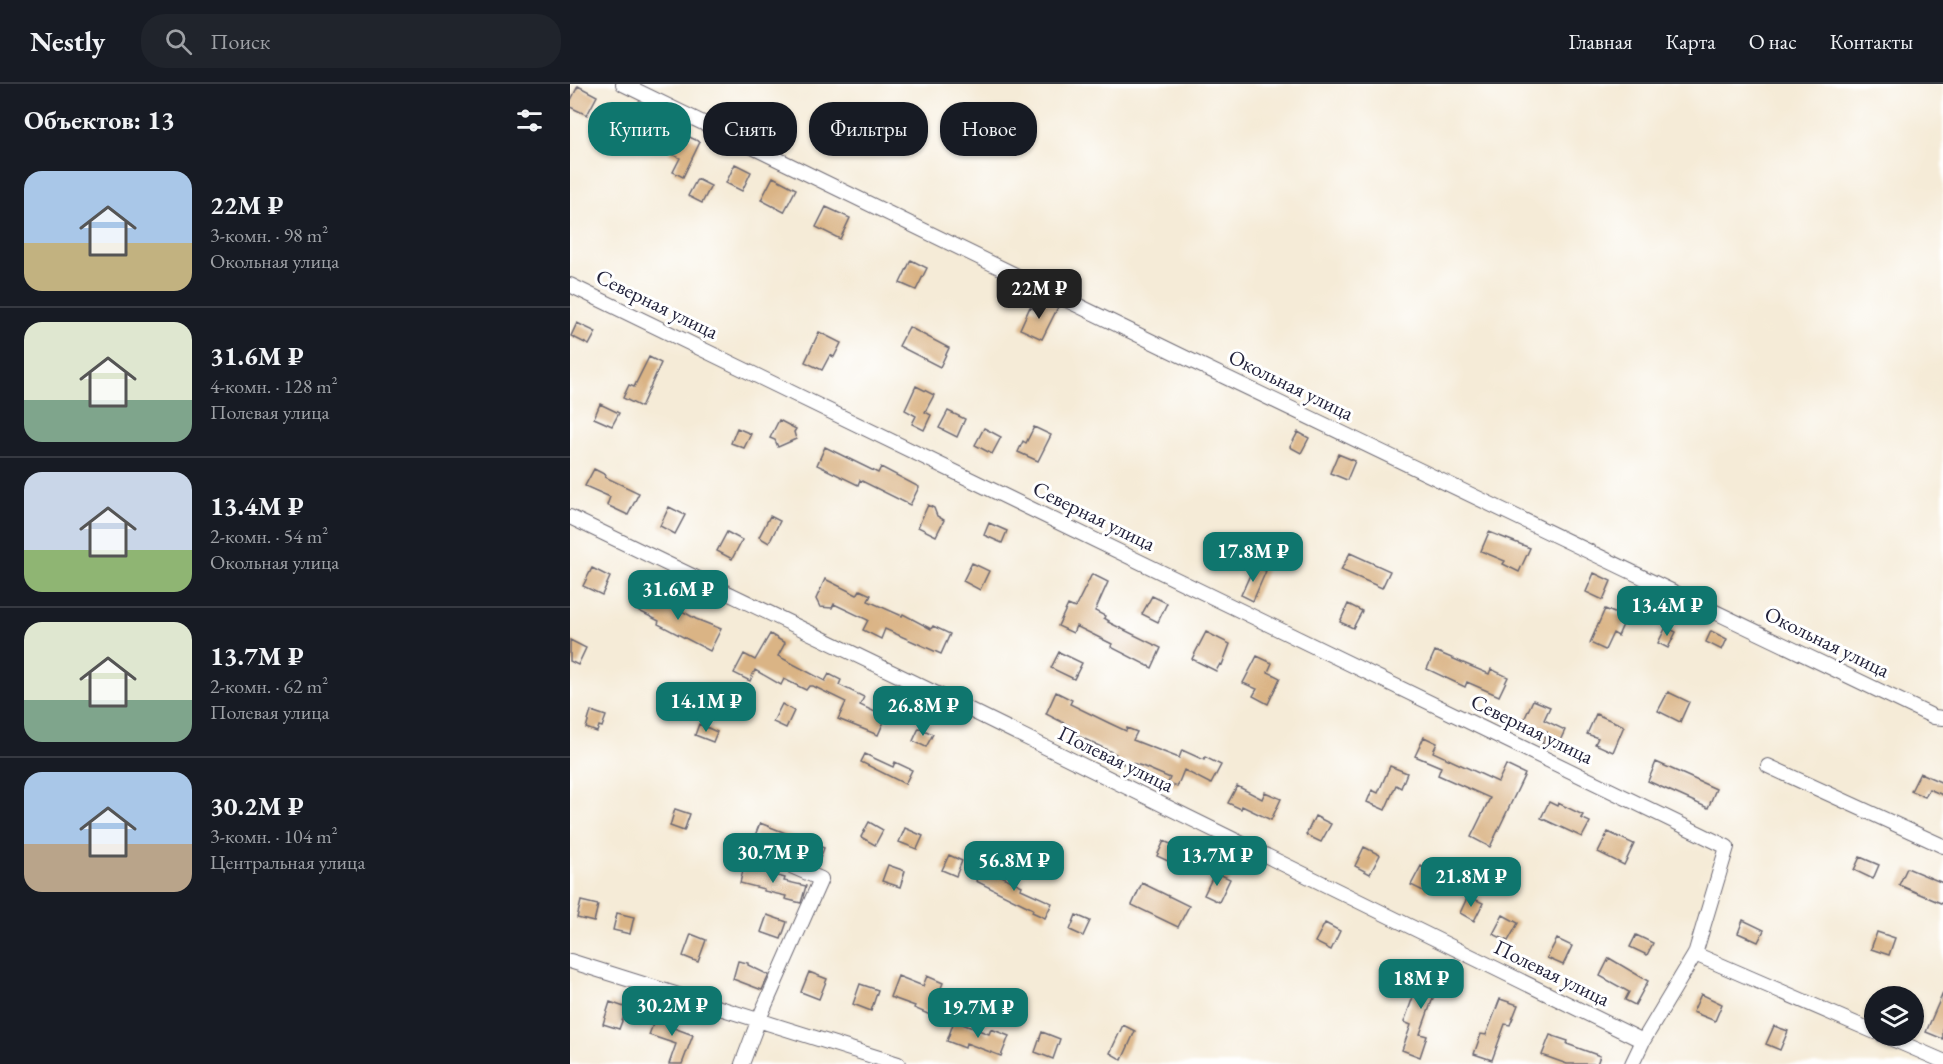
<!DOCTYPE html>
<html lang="ru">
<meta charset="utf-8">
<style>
:root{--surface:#171b24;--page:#20242c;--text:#f1f3f6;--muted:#9ea1a6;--line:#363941;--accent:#0f766e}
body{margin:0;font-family:"EB Garamond",serif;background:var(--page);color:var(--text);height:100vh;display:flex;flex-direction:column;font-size:22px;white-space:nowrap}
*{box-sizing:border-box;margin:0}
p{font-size:20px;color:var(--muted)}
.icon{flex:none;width:33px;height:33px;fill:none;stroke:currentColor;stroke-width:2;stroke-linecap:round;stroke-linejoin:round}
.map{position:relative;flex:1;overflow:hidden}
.sheet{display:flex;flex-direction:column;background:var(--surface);width:570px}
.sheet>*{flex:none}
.top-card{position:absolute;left:18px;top:18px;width:570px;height:54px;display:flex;gap:12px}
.fabs{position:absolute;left:1294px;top:902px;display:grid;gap:12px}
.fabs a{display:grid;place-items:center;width:60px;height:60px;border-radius:50%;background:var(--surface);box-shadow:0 2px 4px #0004;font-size:30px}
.price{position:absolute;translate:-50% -51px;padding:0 14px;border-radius:12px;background:var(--accent);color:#fff;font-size:20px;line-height:39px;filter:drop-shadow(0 2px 3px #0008)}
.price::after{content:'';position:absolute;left:50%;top:36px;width:18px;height:14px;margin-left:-9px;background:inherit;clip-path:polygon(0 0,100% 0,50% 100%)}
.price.current{background:#222;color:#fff}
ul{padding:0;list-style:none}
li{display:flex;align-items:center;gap:18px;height:150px;padding:0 24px}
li+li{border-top:2px solid var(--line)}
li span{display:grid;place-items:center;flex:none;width:168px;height:120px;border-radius:18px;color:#555}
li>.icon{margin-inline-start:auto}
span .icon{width:72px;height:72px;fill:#fffc;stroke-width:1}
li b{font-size:26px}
h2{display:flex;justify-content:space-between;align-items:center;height:72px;padding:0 24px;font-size:26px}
.chip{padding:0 21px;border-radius:24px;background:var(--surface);box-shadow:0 2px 4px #0004;font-size:21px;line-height:54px}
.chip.current{background:var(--accent);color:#fff}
header{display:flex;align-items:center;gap:36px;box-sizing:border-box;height:84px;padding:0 30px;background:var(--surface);border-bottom:2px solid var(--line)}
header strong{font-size:28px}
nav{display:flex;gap:33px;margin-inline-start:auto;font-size:21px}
.search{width:420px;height:54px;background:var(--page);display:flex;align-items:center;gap:15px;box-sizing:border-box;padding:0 21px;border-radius:24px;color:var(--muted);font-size:22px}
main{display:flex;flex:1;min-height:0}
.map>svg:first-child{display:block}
.building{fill:#dab485}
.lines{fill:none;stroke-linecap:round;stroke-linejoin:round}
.street-casing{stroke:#6c6872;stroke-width:16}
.street{stroke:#fff;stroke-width:14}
.labels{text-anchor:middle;stroke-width:6;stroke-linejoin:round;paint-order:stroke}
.street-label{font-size:21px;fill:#22223b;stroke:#fff}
</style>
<header>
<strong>Nestly</strong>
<div class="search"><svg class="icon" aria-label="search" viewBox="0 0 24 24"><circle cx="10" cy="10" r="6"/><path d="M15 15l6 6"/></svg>Поиск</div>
<nav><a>Главная</a><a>Карта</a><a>О нас</a><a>Контакты</a></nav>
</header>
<main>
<section class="sheet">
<h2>Объектов: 13<svg class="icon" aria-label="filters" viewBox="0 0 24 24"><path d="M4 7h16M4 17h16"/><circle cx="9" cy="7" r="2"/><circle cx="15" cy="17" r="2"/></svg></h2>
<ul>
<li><span style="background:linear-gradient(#a9c7e8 60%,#c2b280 0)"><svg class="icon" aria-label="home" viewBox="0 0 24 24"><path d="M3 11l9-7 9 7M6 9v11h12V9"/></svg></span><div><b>22M ₽</b><p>3-комн. · 98 m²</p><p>Окольная улица</p></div></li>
<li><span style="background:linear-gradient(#dfe7d0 65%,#7fa58c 0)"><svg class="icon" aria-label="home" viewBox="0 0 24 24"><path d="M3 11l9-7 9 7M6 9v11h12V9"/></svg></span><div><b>31.6M ₽</b><p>4-комн. · 128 m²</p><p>Полевая улица</p></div></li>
<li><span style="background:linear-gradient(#c9d6e8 65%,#8fb573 0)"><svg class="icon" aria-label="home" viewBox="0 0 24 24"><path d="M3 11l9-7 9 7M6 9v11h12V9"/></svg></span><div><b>13.4M ₽</b><p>2-комн. · 54 m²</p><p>Окольная улица</p></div></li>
<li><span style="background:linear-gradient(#dfe7d0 65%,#7fa58c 0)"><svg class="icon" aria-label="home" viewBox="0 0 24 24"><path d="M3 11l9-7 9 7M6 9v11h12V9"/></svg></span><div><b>13.7M ₽</b><p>2-комн. · 62 m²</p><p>Полевая улица</p></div></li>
<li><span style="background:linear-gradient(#a9c7e8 60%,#b9a48a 0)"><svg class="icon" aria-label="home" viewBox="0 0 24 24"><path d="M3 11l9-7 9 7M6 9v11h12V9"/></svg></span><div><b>30.2M ₽</b><p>3-комн. · 104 m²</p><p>Центральная улица</p></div></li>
</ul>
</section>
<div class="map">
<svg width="1373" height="980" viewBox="0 0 1373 980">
<rect width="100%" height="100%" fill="#fff"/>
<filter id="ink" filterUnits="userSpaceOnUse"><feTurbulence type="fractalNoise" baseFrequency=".0167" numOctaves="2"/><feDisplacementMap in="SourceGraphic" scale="12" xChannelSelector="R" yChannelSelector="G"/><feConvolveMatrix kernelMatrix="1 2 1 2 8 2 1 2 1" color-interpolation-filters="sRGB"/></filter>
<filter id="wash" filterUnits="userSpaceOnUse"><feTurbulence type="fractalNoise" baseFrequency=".008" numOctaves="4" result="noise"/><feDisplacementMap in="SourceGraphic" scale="24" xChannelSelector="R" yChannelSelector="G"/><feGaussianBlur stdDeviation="1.35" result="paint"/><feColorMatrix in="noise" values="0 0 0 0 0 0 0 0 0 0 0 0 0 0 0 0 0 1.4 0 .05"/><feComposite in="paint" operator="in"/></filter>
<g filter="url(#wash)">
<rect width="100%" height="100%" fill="#f5ebd7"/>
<g id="blocks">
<!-- building -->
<path class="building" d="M8,2L27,12L17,31L0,23V18Z
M109,48L130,58L113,93L103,88L110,74L99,69Z
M165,80L181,88L172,107L156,99Z
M203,93L226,105L214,128L191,116Z
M127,95L141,102L132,119L118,112Z
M256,123L280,134L270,155L246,143Z
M341,176L357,184L346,206L330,199Z
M473,216L488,223L472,255L450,245L460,223L468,227Z
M7,239L26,248L19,261L1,252Z
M339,243L379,264L370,283L329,262Z
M249,248L271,259L264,273L260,271L252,286L235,278Z
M79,273L91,279L71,323L53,314L59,301L64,303Z
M346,302L364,311L355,328L361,331L354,346L342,340L346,332L335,326Z
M30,320L49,329L42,342L24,334Z
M378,327L395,335L387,353L369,344Z
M209,336L226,345L224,348L226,355L208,363L205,356L200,354Z
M464,343L481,351L468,377L448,368L453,357L456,359Z
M167,344L181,350L174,364L161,359Z
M414,344L431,353L422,370L405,361Z
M728,348L739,354L731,369L720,363Z
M255,363L308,389L311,383L349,403L340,421L290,396L288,401L247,381Z
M768,370L785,377L777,396L760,389Z
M24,385L36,391L35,393L69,409L58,431L37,421L40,413L15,402Z
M358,421L364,424L367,432L374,436L366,452L348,443Z
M99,423L115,431L105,450L90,442Z
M200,432L210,437L199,459L189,453Z
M419,439L437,447L432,459L414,451Z
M157,448L172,456L162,475L147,467Z
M919,448L960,464L949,488L933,480L935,477L911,467Z
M780,469L820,487L812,504L771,486Z
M402,479L419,487L410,506L393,497Z
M684,482L696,487L683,517L671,511Z
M22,484L40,493L32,511L13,502Z
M1024,489L1041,497L1033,516L1016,508Z
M522,490L538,498L525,527L535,532L534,534L539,537L538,538L591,564L582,584L541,563L542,560L506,542L503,549L488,542L498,521L505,524Z
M255,495L287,511L290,506L301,511L298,517L332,532L333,530L361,545L363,542L380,550L371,570L315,545L311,555L293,546L298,536L264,520L262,524L250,523L246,515Z
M75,506L126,535L151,545L140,567L88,540L89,537L65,525Z
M582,512L597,519L588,538L572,530Z
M778,520L792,527L783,544L770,538Z
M1035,525L1056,534L1048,552L1043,549L1035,566L1020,559Z
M1096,543L1106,548L1098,564L1088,559Z
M1141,547L1157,555L1152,566L1136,558Z
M636,548L660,560L652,581L650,580L646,587L622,575Z
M200,550L215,559L208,572L255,597L259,590L271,596L269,601L294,613L290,621L316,633L308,651L268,635L276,618L243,602H239L236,606L214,595L211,601L185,586L180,597L164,589L174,570L185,576Z
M0,556L16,564L8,581L0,577Z
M865,567L919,590L921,585L938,593L929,612L897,598L895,603L857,585Z
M489,568L512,579L504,595L481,584Z
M687,572L702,579L698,588L710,594L698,620L683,612L687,605L673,599Z
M486,608L502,616L500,620L539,639L556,647L557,644L567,648L563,656L609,674L612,666L634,676L635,673L651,681L641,700L614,686L607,703L598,699L600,694L572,682L554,677L553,680L543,676L546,670L502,649L504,644L476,630Z
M1098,608L1119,618L1110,638L1088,627Z
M963,616L980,623L974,636L995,646L986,665L972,659L977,648L953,638Z
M212,620L224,627L216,644L203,638Z
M21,627L36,632L32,643L29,642L27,648L16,644Z
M1026,630L1054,642L1043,668L1025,660L1028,654L1017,650Z
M129,640L147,648L143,658L125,651Z
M349,644L363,650L356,663L343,657Z
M854,653L867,659L863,668L928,698L936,681L955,690L920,763L901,753L920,714L868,691L871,683L845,672Z
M295,670L323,683L325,678L342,686L335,700L291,678Z
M1086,678L1146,705L1138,724L1078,697Z
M820,682L837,689L831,704L826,701L815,726L797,718L802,706L808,709Z
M1350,689L1373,699V711L1359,705L1355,713L1341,707Z
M667,702L692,715L695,708L711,715L701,736L672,722L671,725L658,719Z
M979,718L987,722L988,719L1013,731L1011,734L1020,738L1012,753L971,734Z
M105,725L120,730L114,747L100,742Z
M745,732L761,740L751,758L736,751Z
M299,738L313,746L305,761L291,753Z
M190,739L254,764L248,780L184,754Z
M335,744L353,752L347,765L329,758Z
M1038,748L1064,760L1054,781L1028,768Z
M594,757L607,763L600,778L587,772Z
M794,763L810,771L800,790L785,782Z
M379,771L392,777L386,792L372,786Z
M1290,773L1309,781L1303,795L1284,786Z
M318,781L335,787L330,803L312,797Z
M174,782L215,794L214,797L236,802L231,819L215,815L216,812L194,807V805L170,799Z
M851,782L866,790L857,809L841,801Z
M413,783L452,802L451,805L482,819L475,834L462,828L463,825L406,797Z
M1337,784L1373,799V820L1329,801Z
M645,788L660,795L649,818L634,811Z
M572,799L619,822L608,843L562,821Z
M898,812L913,819L904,837L890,829Z
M11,817L28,821L24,838L7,834Z
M47,829L64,833L60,850L43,846Z
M197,831L217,838L211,855L191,848Z
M506,831L520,837L513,852L500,846Z
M933,831L948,839L938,857L923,850Z
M1173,836L1194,846L1188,858L1168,849Z
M755,839L770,847L761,866L745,858Z
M1307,848L1325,854L1319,871L1301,865Z
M121,850L136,856L128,878L113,872Z
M1066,851L1083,859L1077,871L1060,863Z
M987,855L1002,862L993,881L977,874Z
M1039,874L1078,897L1065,921L1055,916L1059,908L1030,892Z
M168,877L178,879V881L199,891L192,906L163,895Z
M854,882L872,889L850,950L857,952L850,973L832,966L841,941L834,938Z
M239,888L257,895L249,915L231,908Z
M328,892L353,902L357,892L373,899L360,931L344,924L345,922L320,913Z
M290,900L308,906L301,927L283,920Z
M1373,909V955L1356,948Z
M1131,910L1152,920L1145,937L1123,928Z
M930,915L948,921L940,941L935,940L922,976L904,970L911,950L916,951Z
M40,918L57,924L49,945L33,940Z
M87,929L104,935L101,943L123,951L112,980H99L106,960L79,951Z
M384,937L419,950L421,945L439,952L431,972L396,959L395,964L377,957Z
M553,941L565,947L552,976L540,969Z
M1204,942L1218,947L1210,966L1196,960Z
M472,948L490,955L483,975L465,968Z
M980,951L998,957L997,960L1030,972L1027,980H997L972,971Z"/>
</g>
</g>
<g filter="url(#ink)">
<use href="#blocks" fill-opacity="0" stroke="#6c6872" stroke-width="1.5"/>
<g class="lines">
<!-- street casing -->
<g class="street-casing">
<path id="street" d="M53,0L624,278L1364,633L1373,634
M0,201L1157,763L1125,870L1073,957L1062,980
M0,433L394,623L1073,957
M1198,682L1373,762
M1125,870L1305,948
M0,877L328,980
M1313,951L1373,977
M172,980L189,935L251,795L180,764"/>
</g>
<!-- street -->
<use href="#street" class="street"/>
</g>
</g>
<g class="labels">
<!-- street labels -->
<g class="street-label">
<text transform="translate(87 220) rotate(26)" y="7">Северная улица</text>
<text transform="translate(721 301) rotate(26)" y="7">Окольная улица</text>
<text transform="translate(524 432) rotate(26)" y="7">Северная улица</text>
<text transform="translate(1257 558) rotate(26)" y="7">Окольная улица</text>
<text transform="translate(962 645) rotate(26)" y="7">Северная улица</text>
<text transform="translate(546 675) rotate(26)" y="7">Полевая улица</text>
<text transform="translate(982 889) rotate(26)" y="7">Полевая улица</text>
</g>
</g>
</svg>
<div class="fabs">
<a><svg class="icon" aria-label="layers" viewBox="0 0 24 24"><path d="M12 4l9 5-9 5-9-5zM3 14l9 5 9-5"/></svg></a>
</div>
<b class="price current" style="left:469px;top:236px">22M ₽</b>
<b class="price" style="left:683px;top:499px">17.8M ₽</b>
<b class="price" style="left:108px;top:537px">31.6M ₽</b>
<b class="price" style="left:1097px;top:553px">13.4M ₽</b>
<b class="price" style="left:136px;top:649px">14.1M ₽</b>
<b class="price" style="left:353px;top:653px">26.8M ₽</b>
<b class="price" style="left:203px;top:800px">30.7M ₽</b>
<b class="price" style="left:647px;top:803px">13.7M ₽</b>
<b class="price" style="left:444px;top:808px">56.8M ₽</b>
<b class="price" style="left:901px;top:824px">21.8M ₽</b>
<b class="price" style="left:851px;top:926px">18M ₽</b>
<b class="price" style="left:102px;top:953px">30.2M ₽</b>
<b class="price" style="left:408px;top:955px">19.7M ₽</b>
<div class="top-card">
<a class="chip current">Купить</a>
<a class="chip">Снять</a>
<a class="chip">Фильтры</a>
<a class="chip">Новое</a>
</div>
</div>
</main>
